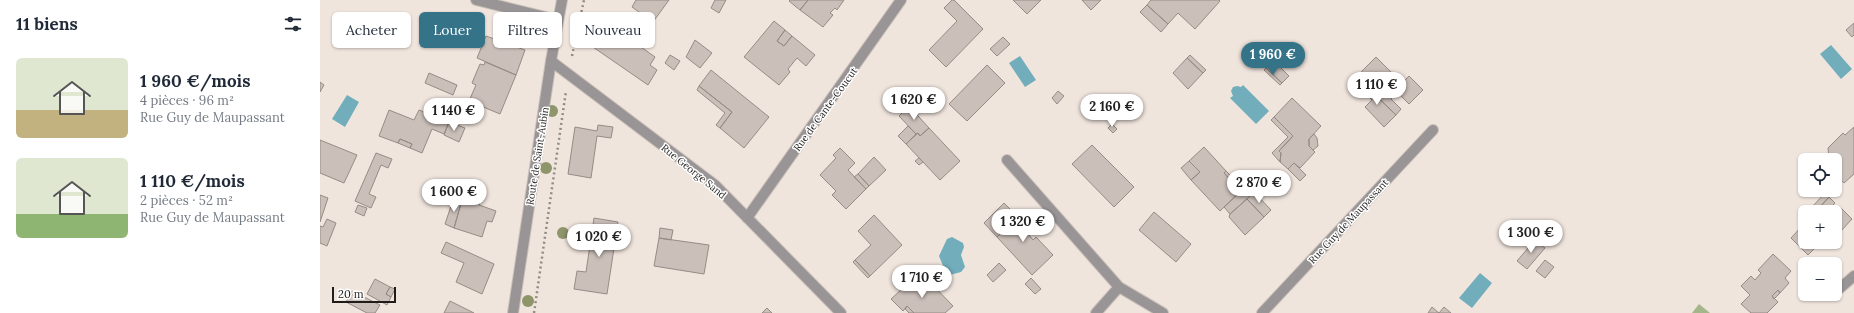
<!DOCTYPE html>
<html lang="fr">
<meta charset="utf-8">
<style>
:root{--surface:#fff;--page:#f6f6f7;--text:#1f2937;--muted:#747a83;--accent:#347388}
body{margin:0;font-family:Lora,serif;background:var(--page);color:var(--text);height:100vh;display:flex;flex-direction:column;font-size:15px;white-space:nowrap}
*{box-sizing:border-box;margin:0}
p{font-size:13px;color:var(--muted)}
.icon{flex:none;width:22px;height:22px;fill:none;stroke:currentColor;stroke-width:2;stroke-linecap:round;stroke-linejoin:round}
.map{position:relative;flex:1;overflow:hidden}
.panel{display:flex;flex-direction:column;background:var(--surface);width:320px}
.panel>*{flex:none}
.top-card{position:absolute;left:12px;top:12px;width:380px;height:36px;display:flex;gap:8px}
.controls{position:absolute;left:1478px;top:153px;display:grid;gap:8px}
.controls a{display:grid;place-items:center;width:44px;height:44px;border-radius:6px;background:var(--surface);box-shadow:0 1px 3px #0004;font-size:20px}
.scale{position:absolute;left:12px;bottom:10px;width:64px;box-sizing:border-box;padding-left:4px;border:2px solid #201c1a;border-top:0;font-size:11px;line-height:14px;white-space:nowrap;color:#201c1a;-webkit-text-stroke:3px #fff;paint-order:stroke}
.price{position:absolute;translate:-50% -34px;padding:0 9px;border-radius:14px;background:#fff;color:#222;font-size:13px;line-height:26px;filter:drop-shadow(0 1px 2px #0008)}
.price::after{content:'';position:absolute;left:50%;top:24px;width:12px;height:9px;margin-left:-6px;background:inherit;clip-path:polygon(0 0,100% 0,50% 100%)}
.price.current{background:var(--accent);color:#fff}
ul{padding:0;list-style:none}
li{display:flex;align-items:center;gap:12px;height:100px;padding:0 16px}
li span{display:grid;place-items:center;flex:none;width:112px;height:80px;border-radius:6px;color:#555}
li>.icon{margin-inline-start:auto}
span .icon{width:48px;height:48px;fill:#fffc;stroke-width:1}
li b{font-size:17px}
h2{display:flex;justify-content:space-between;align-items:center;height:48px;padding:0 16px;font-size:17px}
.pill{padding:0 14px;border-radius:6px;background:var(--surface);box-shadow:0 1px 3px #0004;font-size:14px;line-height:36px}
.pill.current{background:var(--accent);color:#fff}
main{display:flex;flex:1;min-height:0}
.map>svg:first-child{display:block}
.forest{fill:#a5b78a}
.water{fill:#71adbb}
.building{fill:#cbbfb9;stroke:#978b86}
.lines{fill:none;stroke-linecap:round;stroke-linejoin:round}
.service-casing{stroke:#cbc1ba;stroke-width:12}
.minor-casing{stroke:#cbc1ba;stroke-width:12}
.tertiary-casing{stroke:#cbc1ba;stroke-width:12}
.path{stroke:#928a85;stroke-width:2.5;stroke-dasharray:2 3;stroke-linecap:butt}
.service{stroke:#999495;stroke-width:10}
.minor{stroke:#999495;stroke-width:10}
.tertiary{stroke:#999495;stroke-width:10}
.tree{fill:#8e956b}
.labels{text-anchor:middle;stroke-width:3;stroke-linejoin:round;paint-order:stroke}
.street-label{font-size:10px;fill:#201c1a;stroke:#fff}
</style>
<main>
<section class="panel">
<h2>11 biens<svg class="icon" aria-label="filters" viewBox="0 0 24 24"><path d="M4 7h16M4 17h16"/><circle cx="9" cy="7" r="2"/><circle cx="15" cy="17" r="2"/></svg></h2>
<ul>
<li><span style="background:linear-gradient(#dfe7d0 65%,#c2b280 0)"><svg class="icon" aria-label="home" viewBox="0 0 24 24"><path d="M3 11l9-7 9 7M6 9v11h12V9"/></svg></span><div><b>1 960 €/mois</b><p>4 pièces · 96 m²</p><p>Rue Guy de Maupassant</p></div></li>
<li><span style="background:linear-gradient(#dfe7d0 70%,#8fb573 0)"><svg class="icon" aria-label="home" viewBox="0 0 24 24"><path d="M3 11l9-7 9 7M6 9v11h12V9"/></svg></span><div><b>1 110 €/mois</b><p>2 pièces · 52 m²</p><p>Rue Guy de Maupassant</p></div></li>
</ul>
</section>
<div class="map">
<svg width="1534" height="313" viewBox="0 0 1534 313">
<rect width="100%" height="100%" fill="#f0e5dd"/>
<!-- forest -->
<path class="forest" d="M1379,304L1390,313H1372Z"/>
<!-- water -->
<path class="water" d="M1511,45L1532,69L1521,79L1500,54Z
M700,56L716,80L705,87L689,63Z
M923,85L949,111L936,124L910,98L913,96L911,91L913,87L917,86L921,87Z
M27,95L39,102L25,127L12,119Z
M632,237L643,243L644,247L641,255L645,267L641,272L630,275L626,273L619,256L627,239Z
M1160,273L1172,283L1152,308L1139,298Z"/>
<!-- building -->
<path class="building" d="M316,0H349L333,22L312,7Z
M395,0H406L399,13L391,8Z
M470,0H488L480,10L469,1Z
M488,0H524L517,10L515,8L510,13L513,15L503,27L480,10Z
M632,0H634L663,29L626,67L609,50L637,21L624,8Z
M693,0H721L707,14Z
M762,0H781L771,10Z
M831,0H899L900,1L875,29L858,13L848,24L827,5Z
M827,5L848,24L841,32L820,12Z
M454,21L465,30L457,41L464,46L472,36L495,55L486,66L477,58L468,69L470,72L459,85L424,57Z
M286,22L335,57L330,65L337,70L328,85L270,45Z
M1534,23V35L1532,37L1526,30Z
M465,30L472,36L464,46L457,41Z
M166,36L205,50L196,75L157,58Z
M683,37L690,44L677,56L670,49Z
M375,40L392,53L380,68L366,57Z
M350,55L360,61L354,70L345,63Z
M870,55L886,70L883,73L867,58Z
M1056,57L1082,83L1089,76L1103,90L1089,104L1077,92L1071,99L1081,109L1076,115L1038,78L1042,71Z
M867,58L883,73L868,89L853,73Z
M953,60L969,76L962,83L946,68Z
M165,62L196,75L180,114L149,101L156,85L152,83L160,64L164,65Z
M667,65L685,83L647,121L629,104Z
M946,68L962,83L960,85L944,70Z
M391,70L449,117L424,148L400,128L412,112L379,86Z
M109,73L137,85L133,95L105,83Z
M1038,78L1076,115L1064,127L1045,107L1052,100L1035,83Z
M0,82L4,85L0,92Z
M379,86L412,112L400,128L396,125L405,113L377,90Z
M738,91L744,96L737,104L732,98Z
M972,98L1001,126L989,139V146L995,152L980,168L974,163L968,169L960,162L961,153L959,151L973,136L954,117Z
M589,106L609,128L600,136L598,133L596,134L579,116Z
M69,110L94,120L99,110L129,122L124,134L112,129L102,153L90,148L92,144L80,139L78,143L59,136Z
M954,117L973,136L959,151L961,153L960,162L952,153L968,137L951,120Z
M129,122L145,128L139,142L124,135Z
M792,124L797,129L793,133L788,128Z
M278,125L293,127L291,138L277,136L271,178L248,174L255,127L277,131Z
M588,126L596,134L586,144L578,136Z
M1534,127V174L1524,183L1516,175L1521,170L1515,164V160H1511L1509,158L1508,148L1523,133L1525,135Z
M609,128L640,161L620,180L586,144L598,133L600,136Z
M994,134L997,138L998,146L993,150L989,146V139Z
M80,139L92,144L90,148L78,143Z
M0,140L37,155L24,183L0,173Z
M772,145L814,187L794,207L752,164Z
M884,147L906,171L904,173L921,191L900,211L871,180L880,172L869,161Z
M520,148L535,163L528,170L546,189L526,209L512,195L516,191L500,175L516,158L513,155Z
M56,153L72,159L68,168L61,165L49,194L56,197L51,208L35,201Z
M554,157L566,170L549,186L538,174Z
M599,158L603,162L599,165L595,161Z
M869,161L880,172L871,180L861,168Z
M974,163L986,175L980,181L968,169Z
M906,171L930,196L910,214L904,207L921,191L904,173Z
M538,174L549,186L546,189L534,177Z
M137,188L162,195L159,205L176,211L172,222L167,221L162,237L134,228L142,200L134,197Z
M934,192L951,210L944,217L927,199Z
M1505,193L1509,197L1495,212L1491,208Z
M0,195L8,198L0,222Z
M134,197L142,200L134,228L125,224Z
M1509,197L1515,203L1510,208L1513,212L1519,206L1532,219L1520,232L1515,228V212H1496Z
M927,199L944,217L925,235L909,217L910,214Z
M684,203L690,209L678,221L685,229L677,237L664,223Z
M38,205L47,208L44,216L35,212Z
M690,209L712,232L709,235L713,240L716,237L733,255L712,275L677,237L685,229L678,221Z
M834,212L871,244L856,262L819,230Z
M554,215L582,245L550,276L535,260L551,245L538,231Z
M274,218L298,222L287,294L254,289L257,271L266,272Z
M7,219L16,223L7,246L0,243V226L3,227Z
M1485,223V242H1501L1488,255L1471,238Z
M340,228L353,230L351,240L339,238Z
M339,238L389,245L384,274L334,266Z
M1215,240L1225,248L1207,269L1197,261Z
M126,242L174,264L162,294L136,282L144,263L121,253Z
M1453,254L1471,271L1465,278L1469,283L1460,293L1458,290L1452,296L1458,302L1447,313H1431L1421,304L1430,295L1421,286L1431,276L1435,280L1441,273L1438,270Z
M535,260L550,276L548,278L533,262Z
M1225,260L1234,267L1225,278L1216,271Z
M679,263L686,270L673,282L667,275Z
M711,278L721,289L715,294L705,284Z
M55,279L70,287L66,294L71,297L67,305L47,294Z
M593,279L599,286L607,279L633,306L625,313H594L587,306L583,311L571,299Z
M70,287L75,289L71,297L66,294Z
M1458,290L1460,293L1454,299L1452,296Z
M32,291L60,305L55,313H47L26,302Z
M130,301L154,313H124Z
M587,306L594,313H589L585,309Z
M1112,307L1119,313H1108Z
M1124,307L1131,313H1119Z
M447,308L452,313H442Z"/>
<g class="lines">
<!-- service casing -->
<g class="service-casing">
<path id="service" d="M156,0L238,20"/>
</g>
<!-- minor casing -->
<g class="minor-casing">
<path id="minor" d="M231,61L395,185L521,313
M687,160L799,287
M427,218L581,0
M1519,289L1534,276
M776,313L799,287L843,313
M942,313L1113,130"/>
</g>
<!-- tertiary casing -->
<g class="tertiary-casing">
<path id="tertiary" d="M193,313L231,61L242,0"/>
</g>
<!-- path -->
<path class="path" d="M252,56L264,0
M214,313L246,91"/>
<!-- service -->
<use href="#service" class="service"/>
<!-- minor -->
<use href="#minor" class="minor"/>
<!-- tertiary -->
<use href="#tertiary" class="tertiary"/>
</g>
<!-- trees -->
<g class="tree">
<circle cx="232" cy="111" r="6"/>
<circle cx="226" cy="168" r="6"/>
<circle cx="243" cy="233" r="6"/>
<circle cx="208" cy="301" r="6"/>
</g>
<g class="labels">
<!-- street labels -->
<g class="street-label">
<text transform="translate(505 109) rotate(-54)" y="4">Rue de Cante-Coucut</text>
<text transform="translate(217 156) rotate(-81)" y="4">Route de Saint-Aubin</text>
<text transform="translate(374 171) rotate(39)" y="4">Rue George Sand</text>
<text transform="translate(1028 221) rotate(-47)" y="4">Rue Guy de Maupassant</text>
</g>
</g>
</svg>
<div class="controls">
<a><svg class="icon" aria-label="locate" viewBox="0 0 24 24"><circle cx="12" cy="12" r="6"/><path d="M12 2v4M12 18v4M2 12h4M18 12h4"/></svg></a>
<a>+</a>
<a>−</a>
</div>
<div class="scale">20 m</div>
<b class="price current" style="left:953px;top:76px">1 960 €</b>
<b class="price" style="left:1057px;top:106px">1 110 €</b>
<b class="price" style="left:594px;top:121px">1 620 €</b>
<b class="price" style="left:792px;top:128px">2 160 €</b>
<b class="price" style="left:134px;top:132px">1 140 €</b>
<b class="price" style="left:939px;top:204px">2 870 €</b>
<b class="price" style="left:134px;top:213px">1 600 €</b>
<b class="price" style="left:703px;top:243px">1 320 €</b>
<b class="price" style="left:1211px;top:254px">1 300 €</b>
<b class="price" style="left:279px;top:258px">1 020 €</b>
<b class="price" style="left:602px;top:299px">1 710 €</b>
<div class="top-card">
<a class="pill">Acheter</a>
<a class="pill current">Louer</a>
<a class="pill">Filtres</a>
<a class="pill">Nouveau</a>
</div>
</div>
</main>
